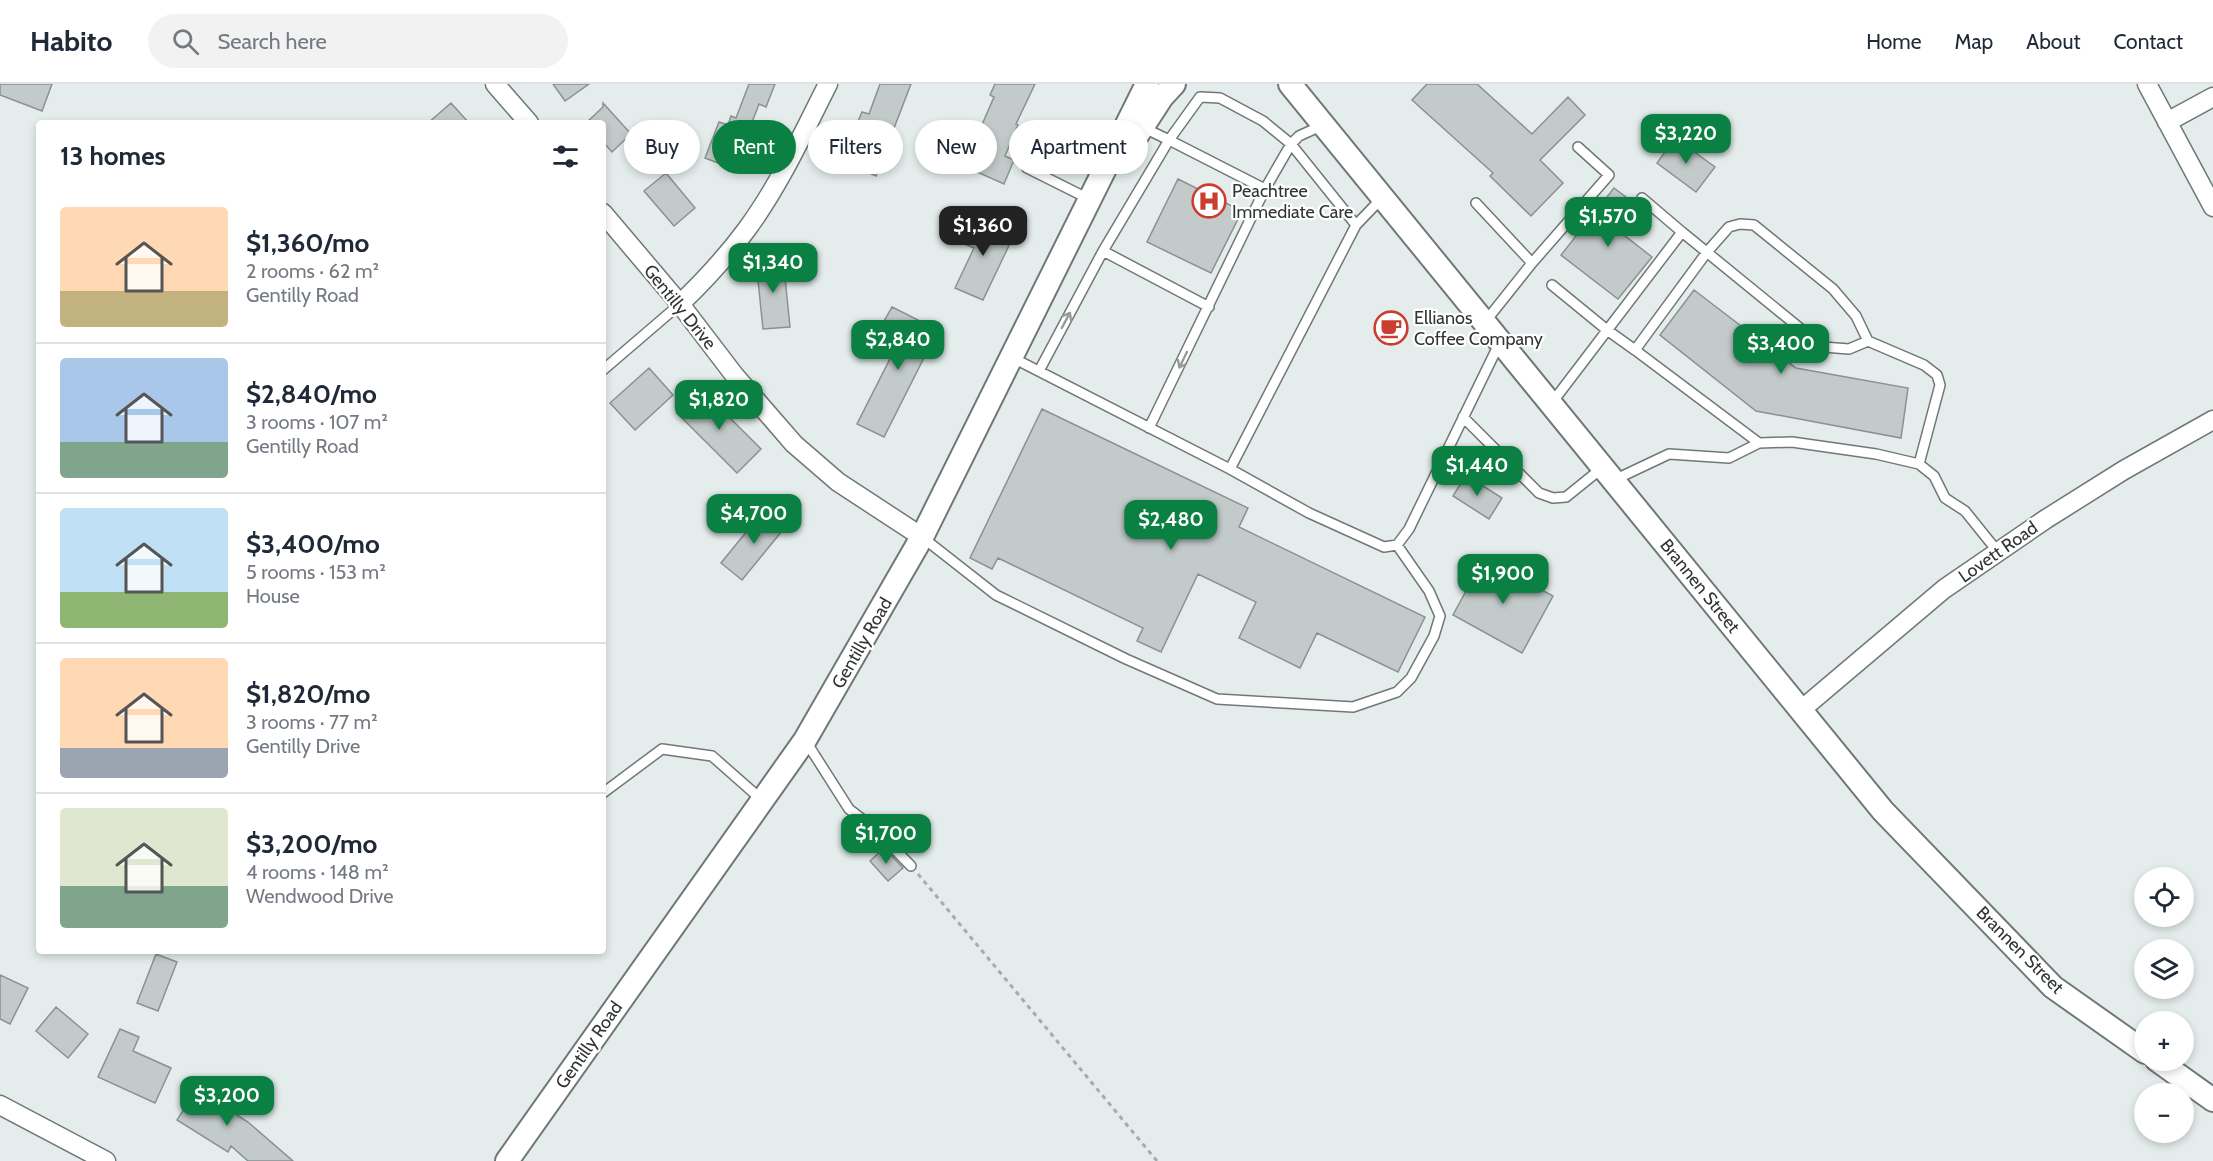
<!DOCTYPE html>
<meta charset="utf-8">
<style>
:root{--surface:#fff;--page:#f2f2f3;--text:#1f2937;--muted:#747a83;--line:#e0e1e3;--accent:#0b8043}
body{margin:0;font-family:Cabin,sans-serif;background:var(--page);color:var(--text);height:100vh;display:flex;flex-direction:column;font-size:22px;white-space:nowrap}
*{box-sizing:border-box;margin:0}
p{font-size:20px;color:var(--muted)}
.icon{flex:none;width:33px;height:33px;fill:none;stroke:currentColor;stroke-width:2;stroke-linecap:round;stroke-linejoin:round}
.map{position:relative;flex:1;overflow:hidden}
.drawer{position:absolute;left:36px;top:36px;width:570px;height:834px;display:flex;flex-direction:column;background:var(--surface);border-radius:6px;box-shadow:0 3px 9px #0003}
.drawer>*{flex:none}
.hud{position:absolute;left:624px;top:36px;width:570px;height:54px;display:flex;gap:12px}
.fabs{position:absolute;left:2134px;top:783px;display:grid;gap:12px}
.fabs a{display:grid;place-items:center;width:60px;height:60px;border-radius:50%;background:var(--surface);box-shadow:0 3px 9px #0003;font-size:30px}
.price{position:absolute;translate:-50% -51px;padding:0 14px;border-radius:12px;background:var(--accent);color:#fff;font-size:20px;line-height:39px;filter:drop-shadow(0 2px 3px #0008)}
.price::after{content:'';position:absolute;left:50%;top:36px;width:18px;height:14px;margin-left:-9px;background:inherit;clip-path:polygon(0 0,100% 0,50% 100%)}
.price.current{background:#222;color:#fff}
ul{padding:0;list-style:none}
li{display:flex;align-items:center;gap:18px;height:150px;padding:0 24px}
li+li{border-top:2px solid var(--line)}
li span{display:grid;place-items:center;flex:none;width:168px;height:120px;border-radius:6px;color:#555}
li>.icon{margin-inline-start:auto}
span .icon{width:72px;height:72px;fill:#fffc;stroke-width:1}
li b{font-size:26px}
h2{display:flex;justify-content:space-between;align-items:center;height:72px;padding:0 24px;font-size:26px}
.tag{padding:0 21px;border-radius:27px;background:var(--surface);box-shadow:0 3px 9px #0003;font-size:21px;line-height:54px}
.tag.current{background:var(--accent);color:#fff}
header{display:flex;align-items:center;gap:36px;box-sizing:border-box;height:84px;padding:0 30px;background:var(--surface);border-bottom:2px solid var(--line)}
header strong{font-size:28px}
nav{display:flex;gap:33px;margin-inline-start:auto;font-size:21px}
.search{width:420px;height:54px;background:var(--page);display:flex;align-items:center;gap:15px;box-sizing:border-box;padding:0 21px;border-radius:33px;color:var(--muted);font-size:22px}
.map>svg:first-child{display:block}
.building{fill:#c2cbca;stroke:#899291;stroke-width:1.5}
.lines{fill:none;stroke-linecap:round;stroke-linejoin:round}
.service-casing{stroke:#707877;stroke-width:12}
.minor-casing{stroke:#707877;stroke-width:21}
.tertiary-casing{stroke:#707877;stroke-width:26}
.path{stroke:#a5acab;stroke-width:3;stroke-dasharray:4.5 4.5;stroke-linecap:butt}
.service{stroke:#fff;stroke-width:9}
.minor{stroke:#fff;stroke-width:18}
.tertiary{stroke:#fff;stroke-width:22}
.oneway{stroke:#989a9a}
.labels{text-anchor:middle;stroke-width:4.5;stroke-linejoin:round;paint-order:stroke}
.poi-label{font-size:18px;fill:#313534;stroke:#fff;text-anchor:start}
.street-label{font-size:18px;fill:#313534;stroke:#fff}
</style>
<header>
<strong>Habito</strong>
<div class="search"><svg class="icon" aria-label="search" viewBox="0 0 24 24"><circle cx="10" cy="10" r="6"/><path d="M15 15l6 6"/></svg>Search here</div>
<nav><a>Home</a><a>Map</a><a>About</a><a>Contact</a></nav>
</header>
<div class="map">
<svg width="2213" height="1077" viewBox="0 0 2213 1077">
<rect width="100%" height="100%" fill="#e4edec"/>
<!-- building -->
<path class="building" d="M0,0H52L42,27L0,11Z
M553,0H589L565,17Z
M749,0H775L766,23L759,20L734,85L705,74L719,38L728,41L731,32L736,34Z
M880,0H911L891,52L893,53L876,92L841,77L862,28L869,30Z
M995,0H1035L1016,40L1018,41L1005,72L1014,76L1004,100L964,82L994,13L990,11Z
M1427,0H1477L1532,50L1568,13L1585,31L1540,76L1563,99L1531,132L1490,92L1493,89L1412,16Z
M451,19L469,39H428Z
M603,19L631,50L612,68L603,58V39H586L603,23Z
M1675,54L1715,83L1696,108L1657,79Z
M666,89L695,124L674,142L644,107Z
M1178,95L1242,127L1211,189L1147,158Z
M1614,104L1634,119L1615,144L1652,173L1618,215L1561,171Z
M973,132L1014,151L983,216L955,204L974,164L960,158Z
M783,174L790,243L763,245L756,177Z
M1694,206L1796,284L1908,304L1901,354L1756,327L1660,251Z
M892,223L938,246L884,353L857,340L903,249L883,239Z
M649,284L673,311L635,346L610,319Z
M701,305L761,365L737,389L677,329Z
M1042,325L1248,424L1239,443L1425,533L1398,588L1317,549L1300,584L1239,554L1256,518L1198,490L1161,568L1137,557L1143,544L998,474L992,485L970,474Z
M1466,391L1502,414L1489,435L1453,412Z
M765,425L786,442L742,496L721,479Z
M1484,474L1553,512L1522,569L1453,531Z
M884,764L903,784L888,797L870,777Z
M156,870L177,878L158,927L137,919Z
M0,891L28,904L10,940L0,935Z
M56,923L88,950L68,974L36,947Z
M120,945L139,953L133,967L171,984L155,1019L98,993Z
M203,995L225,1008L218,1019L248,1038L293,1077H248L231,1062L228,1068L177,1036Z"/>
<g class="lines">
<!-- service casing -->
<g class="service-casing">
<path id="service" d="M1142,43L1169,56L1103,167L1209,223
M1027,84L1089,115
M1265,105L1169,56L1200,13L1220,14L1263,37L1291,60L1356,141
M1642,114L1682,148
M1476,119L1532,179
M1552,201L1607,246L1635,266
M1485,238L1532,179L1609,91L1578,63
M1011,273L1230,385L1356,141L1382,114
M603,286L680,220
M1039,287L1103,167
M1551,320L1682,148L1823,263L1849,265L1868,257
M1463,333L1539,409L1553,414L1566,413L1602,384
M1149,344L1265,105L1291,60L1299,52L1323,41
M1759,359L1635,266L1707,168L1729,143L1740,140L1754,141L1833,205L1856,232L1868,257L1924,281L1937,291L1940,301L1919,380
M1230,385L1309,429L1384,463L1397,461L1409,445L1500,258
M1614,396L1669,370L1729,374L1759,359L1792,358L1876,370L1919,380L1934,392L1945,414L1965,427L1998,468
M922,453L996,511L1126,575L1217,615L1353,623L1397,608L1411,594L1434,552L1440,532L1429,507L1397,461
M805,656L849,725L875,745L911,782
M603,709L662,665L712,672L762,716"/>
</g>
<!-- minor casing -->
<g class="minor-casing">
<path id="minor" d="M495,0L529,39
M2147,0L2213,123
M2167,38L2213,13
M603,129L680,220L735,292L794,360L838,398L922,453
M680,220C704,197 727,172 747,145C780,100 803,49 828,0
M1801,626L1944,505L2046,435L2124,386L2213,336
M0,1021L106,1077"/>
</g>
<!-- tertiary casing -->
<g class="tertiary-casing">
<path id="tertiary" d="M1290,0L1883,727L2053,903L2145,968
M1125,70L1162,13L1174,0
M2157,976L2213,1016
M507,1077L805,656L922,453L1147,0"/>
</g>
<!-- path -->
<path class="path" d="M918,790L1157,1077"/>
<!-- service -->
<use href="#service" class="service"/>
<!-- minor -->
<use href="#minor" class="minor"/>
<!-- tertiary -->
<use href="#tertiary" class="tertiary"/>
</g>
<!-- one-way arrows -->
<defs><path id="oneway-shaft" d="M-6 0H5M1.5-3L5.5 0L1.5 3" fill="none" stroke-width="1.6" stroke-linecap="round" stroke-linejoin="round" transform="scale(1.5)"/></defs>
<g class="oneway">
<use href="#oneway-shaft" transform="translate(1066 236) rotate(-62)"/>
<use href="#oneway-shaft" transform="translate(1183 276) rotate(116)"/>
</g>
<!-- icons -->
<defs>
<g id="hospital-ring" transform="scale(1.725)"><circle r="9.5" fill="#fff" stroke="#cb3e2f" stroke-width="1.5"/><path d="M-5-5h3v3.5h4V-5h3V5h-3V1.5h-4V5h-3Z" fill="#cb3e2f"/></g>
<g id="cafe-ring" transform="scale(1.725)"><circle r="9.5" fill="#fff" stroke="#cb3e2f" stroke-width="1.5"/><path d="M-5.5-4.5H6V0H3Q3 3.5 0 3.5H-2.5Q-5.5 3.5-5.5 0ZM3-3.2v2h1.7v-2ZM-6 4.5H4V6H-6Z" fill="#cb3e2f"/></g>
</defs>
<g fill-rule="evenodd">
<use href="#hospital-ring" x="1209" y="117"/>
<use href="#cafe-ring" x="1391" y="244"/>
</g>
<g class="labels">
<!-- poi labels -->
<g class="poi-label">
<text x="1232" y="113">Peachtree<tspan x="1232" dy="21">Immediate Care</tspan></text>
<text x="1414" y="240">Ellianos<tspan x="1414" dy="21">Coffee Company</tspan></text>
</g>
<!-- street labels -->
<g class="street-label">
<text transform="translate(680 223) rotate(51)" y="6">Gentilly Drive</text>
<text transform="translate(1998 468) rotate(-35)" y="6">Lovett Road</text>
<text transform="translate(1700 502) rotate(51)" y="6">Brannen Street</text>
<text transform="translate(862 559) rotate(-60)" y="6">Gentilly Road</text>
<text transform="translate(2020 866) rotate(45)" y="6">Brannen Street</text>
<text transform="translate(589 961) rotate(-55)" y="6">Gentilly Road</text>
</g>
</g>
</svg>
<div class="fabs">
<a><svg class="icon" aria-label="locate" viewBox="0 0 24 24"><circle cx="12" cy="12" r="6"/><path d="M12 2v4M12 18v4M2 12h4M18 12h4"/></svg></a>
<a><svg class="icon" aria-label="layers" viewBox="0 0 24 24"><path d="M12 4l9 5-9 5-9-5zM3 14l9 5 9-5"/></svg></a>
<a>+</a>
<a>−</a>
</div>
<b class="price" style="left:1686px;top:81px">$3,220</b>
<b class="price" style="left:1608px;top:164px">$1,570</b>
<b class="price current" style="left:983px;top:173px">$1,360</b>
<b class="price" style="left:773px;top:210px">$1,340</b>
<b class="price" style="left:898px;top:287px">$2,840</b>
<b class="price" style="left:1781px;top:291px">$3,400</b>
<b class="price" style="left:719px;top:347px">$1,820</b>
<b class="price" style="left:1477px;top:413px">$1,440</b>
<b class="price" style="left:754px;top:461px">$4,700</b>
<b class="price" style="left:1171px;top:467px">$2,480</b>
<b class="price" style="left:1503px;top:521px">$1,900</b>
<b class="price" style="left:886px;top:781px">$1,700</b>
<b class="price" style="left:227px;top:1043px">$3,200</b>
<div class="hud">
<a class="tag">Buy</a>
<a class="tag current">Rent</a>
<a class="tag">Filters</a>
<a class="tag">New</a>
<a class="tag">Apartment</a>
</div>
<section class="drawer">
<h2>13 homes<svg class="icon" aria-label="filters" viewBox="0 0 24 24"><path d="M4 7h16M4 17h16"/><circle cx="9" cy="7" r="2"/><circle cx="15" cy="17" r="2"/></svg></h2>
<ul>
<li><span style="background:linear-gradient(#ffd9b3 70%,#c2b280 0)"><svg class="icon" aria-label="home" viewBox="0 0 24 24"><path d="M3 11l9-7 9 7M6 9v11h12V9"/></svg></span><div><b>$1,360/mo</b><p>2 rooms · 62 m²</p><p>Gentilly Road</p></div></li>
<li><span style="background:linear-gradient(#a9c7e8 70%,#7fa58c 0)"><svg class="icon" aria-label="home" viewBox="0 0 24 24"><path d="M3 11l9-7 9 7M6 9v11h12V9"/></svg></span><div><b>$2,840/mo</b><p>3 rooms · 107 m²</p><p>Gentilly Road</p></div></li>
<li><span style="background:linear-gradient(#bfe0f5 70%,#8fb573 0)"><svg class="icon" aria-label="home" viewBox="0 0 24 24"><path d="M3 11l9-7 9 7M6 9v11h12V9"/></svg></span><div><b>$3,400/mo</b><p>5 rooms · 153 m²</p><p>House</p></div></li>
<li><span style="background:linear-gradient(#ffd9b3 75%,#9aa5b1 0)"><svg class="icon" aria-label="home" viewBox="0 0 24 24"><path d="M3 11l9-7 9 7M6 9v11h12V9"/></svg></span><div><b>$1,820/mo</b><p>3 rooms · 77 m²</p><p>Gentilly Drive</p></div></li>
<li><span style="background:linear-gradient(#dfe7d0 65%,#7fa58c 0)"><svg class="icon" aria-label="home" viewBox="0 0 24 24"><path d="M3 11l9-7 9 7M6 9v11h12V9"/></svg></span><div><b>$3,200/mo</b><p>4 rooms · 148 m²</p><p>Wendwood Drive</p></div></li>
</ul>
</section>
</div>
